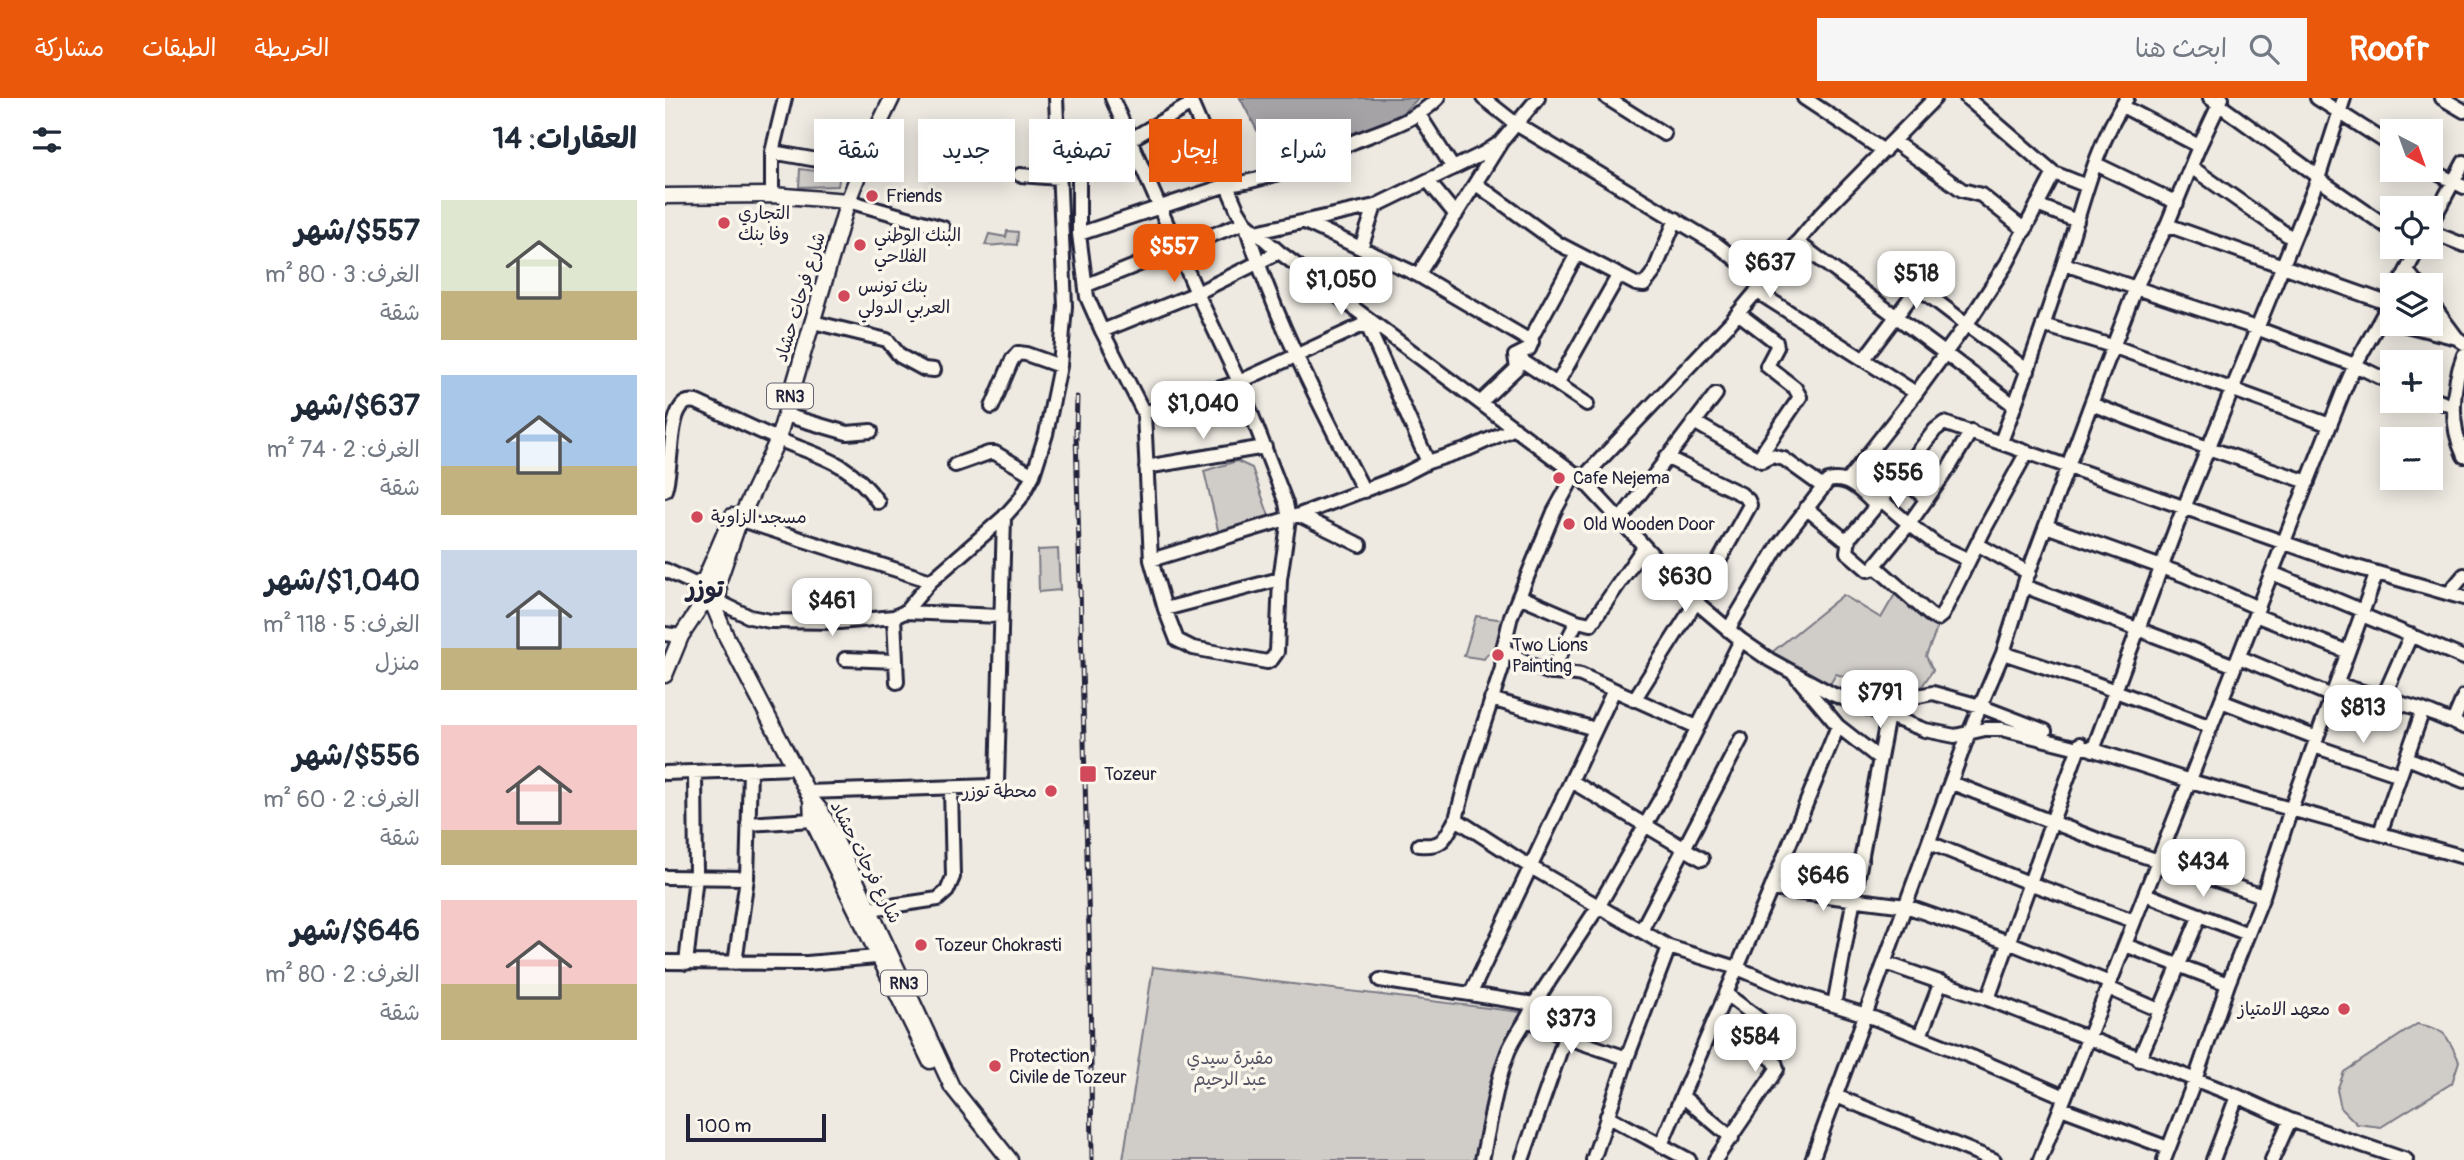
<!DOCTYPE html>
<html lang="ar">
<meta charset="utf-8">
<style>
:root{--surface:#fff;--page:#f6f6f7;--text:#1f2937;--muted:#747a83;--accent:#ea580c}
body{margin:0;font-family:Pangolin,"Playpen Sans Arabic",sans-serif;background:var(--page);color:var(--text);direction:rtl;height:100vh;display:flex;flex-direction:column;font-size:26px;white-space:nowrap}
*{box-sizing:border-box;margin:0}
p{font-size:23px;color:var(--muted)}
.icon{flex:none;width:38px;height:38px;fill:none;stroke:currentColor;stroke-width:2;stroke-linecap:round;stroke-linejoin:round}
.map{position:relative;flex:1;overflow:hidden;direction:ltr}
.details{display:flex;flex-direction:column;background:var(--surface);width:665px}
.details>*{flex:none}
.top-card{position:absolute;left:21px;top:21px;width:665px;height:63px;direction:rtl;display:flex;gap:14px}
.needle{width:46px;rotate:139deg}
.buttons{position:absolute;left:1715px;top:21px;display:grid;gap:14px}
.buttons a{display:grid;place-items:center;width:63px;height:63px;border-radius:0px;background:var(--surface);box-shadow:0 4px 18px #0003;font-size:35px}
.scale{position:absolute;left:21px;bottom:18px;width:140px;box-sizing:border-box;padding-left:7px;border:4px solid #22223b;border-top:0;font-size:19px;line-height:24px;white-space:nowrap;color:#22223b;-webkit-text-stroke:5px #fbf7ec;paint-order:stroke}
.price{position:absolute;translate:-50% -60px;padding:0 16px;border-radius:14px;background:#fff;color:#222;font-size:23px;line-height:46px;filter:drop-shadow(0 2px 4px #0008)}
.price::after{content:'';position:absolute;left:50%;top:42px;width:21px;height:16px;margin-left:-10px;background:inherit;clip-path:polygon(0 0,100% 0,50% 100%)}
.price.on{background:var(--accent);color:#fff}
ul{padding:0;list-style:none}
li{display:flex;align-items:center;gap:21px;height:175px;padding:0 28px}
li span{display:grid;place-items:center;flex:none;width:196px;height:140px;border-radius:0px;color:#555}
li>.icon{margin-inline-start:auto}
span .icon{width:84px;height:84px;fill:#fffc;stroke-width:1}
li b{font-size:30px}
h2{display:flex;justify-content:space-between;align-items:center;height:84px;padding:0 28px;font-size:30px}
.tag{padding:0 24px;border-radius:0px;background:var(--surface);box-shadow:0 4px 18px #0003;font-size:24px;line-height:63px}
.tag.on{background:var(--accent);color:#fff}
header{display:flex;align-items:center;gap:42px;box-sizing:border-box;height:98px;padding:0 35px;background:var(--accent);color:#fff}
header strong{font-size:33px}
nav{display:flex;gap:38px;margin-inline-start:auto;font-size:24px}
.search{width:490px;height:63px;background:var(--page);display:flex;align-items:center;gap:18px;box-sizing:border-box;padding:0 24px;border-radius:0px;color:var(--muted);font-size:26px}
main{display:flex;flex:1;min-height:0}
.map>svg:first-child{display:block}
.green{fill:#d0cdc9;stroke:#797882;stroke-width:2}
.water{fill:#a6a3a7;stroke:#716f7c;stroke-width:2}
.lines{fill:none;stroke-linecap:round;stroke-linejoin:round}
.minor-casing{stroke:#22223b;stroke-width:18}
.major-casing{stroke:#22223b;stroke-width:19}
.minor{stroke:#fbf7ec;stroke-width:12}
.major{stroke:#fbf7ec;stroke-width:14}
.rail-casing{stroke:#22223b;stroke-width:5}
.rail{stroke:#fbf7ec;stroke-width:2.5;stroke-dasharray:8;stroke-linecap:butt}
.poi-dot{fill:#d1495b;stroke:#fbf7ec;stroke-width:2.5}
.labels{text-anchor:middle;stroke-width:7;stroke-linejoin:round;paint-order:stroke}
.shield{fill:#fbf7ec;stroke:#636270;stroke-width:2}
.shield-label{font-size:16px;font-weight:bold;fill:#22223b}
.poi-label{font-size:18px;fill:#22223b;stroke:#fbf7ec;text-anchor:start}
.street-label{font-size:18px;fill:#22223b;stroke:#fbf7ec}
.park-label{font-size:18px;fill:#565566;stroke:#fbf7ec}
.district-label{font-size:24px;font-weight:bold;fill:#22223b;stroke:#fbf7ec}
</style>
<header>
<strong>Roofr</strong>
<div class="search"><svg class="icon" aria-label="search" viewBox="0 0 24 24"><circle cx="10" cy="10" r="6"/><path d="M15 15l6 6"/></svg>ابحث هنا</div>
<nav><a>الخريطة</a><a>الطبقات</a><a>مشاركة</a></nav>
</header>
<main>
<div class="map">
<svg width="1799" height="1062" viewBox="0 0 1799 1062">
<rect width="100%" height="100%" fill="#eeeae2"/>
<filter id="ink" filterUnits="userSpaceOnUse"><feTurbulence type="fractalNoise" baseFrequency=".0143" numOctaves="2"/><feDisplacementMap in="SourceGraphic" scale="14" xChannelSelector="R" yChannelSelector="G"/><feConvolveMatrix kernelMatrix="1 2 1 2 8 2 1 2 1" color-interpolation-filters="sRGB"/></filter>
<g filter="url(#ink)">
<!-- green -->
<path class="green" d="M135,71L175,76L173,88L134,89Z
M342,133L353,134L352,147C340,144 332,149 320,147L324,136L341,139Z
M572,363L587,370L604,418L590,428L554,436L539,373Z
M393,451L395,492L374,494L373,452Z
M1233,491L1273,528L1261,558L1268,572L1249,600L1195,596L1199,585L1171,576L1163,590L1106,555L1178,497L1216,520Z
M811,518L840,522L828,554L822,556L819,561L799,558Z
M488,869L856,914L818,1062H458Z
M1752,926C1782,931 1782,938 1794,963L1787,985L1716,1029L1692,1026L1676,1010L1672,992L1679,974Z"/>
<!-- water -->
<path class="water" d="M575,0H754L735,17L640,57L619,61L596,40Z"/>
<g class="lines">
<!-- minor casing -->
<g class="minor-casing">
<path id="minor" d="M447,0L532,195L574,284L621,405L624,421L615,481L612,554L607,561L602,564L528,550L512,542L500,511L486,462L479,315L437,233L422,199L414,136V74L417,70L526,6
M524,0L572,111L580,124L614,154L917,381L1031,504L1076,542L1105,562L1167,596L1260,632L1290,638L1320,631H1337L1413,650H1421
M818,0L851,26L1051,146L1099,183
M942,0L999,36
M1139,0L1219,53
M1302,0L1389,75L1422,88
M1545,0L1650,76L1653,81L1727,132
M1557,0L1533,51L1502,127L1471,189L1426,306L1543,350L1643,384
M1652,0L1727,48
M1777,0L1799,13
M1457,8L1534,48
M753,15L788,70
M1228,43L1297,92L1316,97L1360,132
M107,54L120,0
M1431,66L1512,105
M1526,69L1628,141
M1766,72L1799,89
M355,77L394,80
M763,83L791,117
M811,86L894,146L971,186L979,187L989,174L1011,121
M107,97V54L186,68
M183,103L278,130
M1372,107L1412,123
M642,125L753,177
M1766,125L1799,64
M1502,127L1725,206
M591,134L710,108L819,55L833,46
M1766,134L1799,147
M414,136L562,87C607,82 646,62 688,44C717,32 751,23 773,0
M1132,144L1350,308
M696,150L710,108
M1399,166L1591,230L1690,267L1727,285
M1742,173L1753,187
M422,187L580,124C607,216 655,308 699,393
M1734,187L1754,149
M1091,193L1251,295L1308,217L1342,165L1389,75
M1766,205L1792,240L1799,245
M1073,215L1111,244L1112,249L1102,268L1130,290L1135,299L1093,361
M699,220L763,364
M148,224L222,242L235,258L259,271L269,272
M1737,226L1792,240
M1378,227L1447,248L1665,327
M437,233L532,195L614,154
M865,242L912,156
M1799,257C1787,288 1784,326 1799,358
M850,258L892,286L953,178
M1199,261L1248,196L1252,193H1258L1363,273
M892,286L922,306
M1766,300L1789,309
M816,304L852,270L850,258L864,251L867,244L753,177L836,44L873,0
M327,309L347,262L353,255L361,256L395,268
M479,315L574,284L702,225
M120,317L182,335L206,333
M1029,324L1097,363L1107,358L1119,361L1158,389
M1336,344C1359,283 1381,222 1400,161C1418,106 1430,48 1462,0
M1204,355L1262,401
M290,367L324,355H330L368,377
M481,369L600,349
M917,381L1065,225L1155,117L1270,0
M1182,383L1251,295
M0,392C7,371 4,324 16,309C20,303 25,303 31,304C59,316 87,330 115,342C158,360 184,363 213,404
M1141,410L1179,441L1187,437L1211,408
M634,417L695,447
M67,419L266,483
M955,422L1051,296
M1381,428L1519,477L1593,510
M1184,440L1182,454L1203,472L1207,471L1244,426L1216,402
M1312,446L1364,475
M486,462L634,417L736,378L763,364L803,351L850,330
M1304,462L1272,447L1244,426L1285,368L1306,333
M1210,468L1264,516L1272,521L1277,517L1319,432L1362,354
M0,472L32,487
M1607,475L1698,513
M1359,488L1570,568
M1784,495L1799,477
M854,498L912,523L926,526L979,449
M50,502L85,519L105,523L174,524L229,519L240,514L266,483L339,419L355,401L368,377L381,336L395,268L400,208L391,0
M500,511L615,481
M240,514L335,518
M1590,517L1683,554
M1697,517L1799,560
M229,519L232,584
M1063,532L1113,448L1163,383C1184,378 1197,394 1211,408L1270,332L1279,325L1674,464L1799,500
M0,536L16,538
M838,551C852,559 867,569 883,574C894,577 905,574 916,577L1032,629
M1338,555L1429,585L1546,629
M1574,559L1667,598
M180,561L231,563
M886,575L912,523
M1672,586L1758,612L1799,629
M1185,598L1238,601L1268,595L1315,608L1380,633
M1718,600L1746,537
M826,601L930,631
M969,602L1031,504L1085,407L1083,402L1076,396L1001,359
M1556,603L1652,640
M1788,624L1799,598
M1173,628L1215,661
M1649,648L1735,677
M1423,650L1525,683L1799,759
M1428,652L1512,427L1653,81L1679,0
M1742,660L1799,683
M0,675L130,670
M906,683L1037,761
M1287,685L1446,747L1598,798
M142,694L327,688L332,685L339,419
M791,721L805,668L837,570L838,551L846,518L889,414L910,376
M83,726L147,722
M1715,735L1758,612
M1265,745L1364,785L1469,823
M754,747C779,749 779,741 791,721L864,768L1004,849L1072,870L1137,897L1201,917L1307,959L1400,999
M0,779L82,780
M1106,791L1173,628L1131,578
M1480,796L1583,836
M205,811L273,801L282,793L288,779L286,691
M976,833L1076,641
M1460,847L1563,886
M0,864L142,865L223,858
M21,865L31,779L30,675
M70,865L82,780L85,673
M1220,865L1323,901L1572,998L1625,1022L1741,1062
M715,882L869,906
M1443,890L1494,912
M806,895L949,592
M1323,901L1415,646
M1169,907L1223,617
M863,922L900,939L962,960
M1255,938L1276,884
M1474,962L1535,817
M1171,998L1329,1062
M1396,1010L1503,1050
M942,1018L1024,1062
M1067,1040L1017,998L1106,791L1241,808L1343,844L1445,885
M996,1047L1017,998
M817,1062C825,1026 830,988 843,954C850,936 863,923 869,906L933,809L1008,679L1076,542
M857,1062L900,939
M928,1062L962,960L1004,849
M1050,1062L1112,971L1110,964L1090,947C1089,938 1100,933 1098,924L1061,896
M1147,1062L1303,637L1338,555L1361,481L1426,306
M1375,1062L1678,294L1690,267L1727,201
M1499,1062L1530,982L1563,886L1598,798L1626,711L1711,477
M1548,1062L1572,998
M1607,1062L1625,1022"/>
</g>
<!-- major casing -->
<g class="major-casing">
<path id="major" d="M0,98L107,97L183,103
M30 494a12 12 0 1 1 24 0a12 12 0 1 1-24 0Z
M39,483L67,418
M52,488L75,421L113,341L183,103L210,35L227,0
M47,504L61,538L146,701L156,713L196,793L287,989L345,1062
M0,577L16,538L38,505
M146,701L147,722L265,963"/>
</g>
<!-- minor -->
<use href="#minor" class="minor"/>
<!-- major -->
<use href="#major" class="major"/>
<!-- rail casing -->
<g class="rail-casing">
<path id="rail" d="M412,299L411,335L425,873L427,1062"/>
</g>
<!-- rail -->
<use href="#rail" class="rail"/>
</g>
</g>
<!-- markers -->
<g class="poi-dot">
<circle cx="207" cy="98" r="7"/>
<circle cx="59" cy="125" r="7"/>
<circle cx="195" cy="147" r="7"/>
<circle cx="179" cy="198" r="7"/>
<circle cx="894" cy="380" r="7"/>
<circle cx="32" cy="419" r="7"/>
<circle cx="904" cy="426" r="7"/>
<circle cx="833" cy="557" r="7"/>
<rect x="414" y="667" width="18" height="18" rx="3.5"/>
<circle cx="386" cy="693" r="7"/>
<circle cx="256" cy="847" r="7"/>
<circle cx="1679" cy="911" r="7"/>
<circle cx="330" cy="968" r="7"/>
</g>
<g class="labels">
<!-- shield labels -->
<g class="shield">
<rect x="102" y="285.5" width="46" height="25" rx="5"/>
<rect x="216" y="872.5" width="46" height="25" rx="5"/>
</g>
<g class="shield-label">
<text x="125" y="304">RN3</text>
<text x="239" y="891">RN3</text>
</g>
<!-- poi labels -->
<g class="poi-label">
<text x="221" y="104">Friends</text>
<text x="73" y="121">التجاري<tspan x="73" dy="21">وفا بنك</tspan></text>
<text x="209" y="143">البنك الوطني<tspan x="209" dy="21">الفلاحي</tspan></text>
<text x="193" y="194">بنك تونس<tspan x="193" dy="21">العربي الدولي</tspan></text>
<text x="908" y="386">Cafe Nejema</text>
<text x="46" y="425">مسجد الزاوية</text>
<text x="918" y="432">Old Wooden Door</text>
<text x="847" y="553">Two Lions<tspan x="847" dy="21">Painting</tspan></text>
<text x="439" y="682">Tozeur</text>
<text x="372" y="699" text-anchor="end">محطة توزر</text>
<text x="270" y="853">Tozeur Chokrasti</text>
<text x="1665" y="917" text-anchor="end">معهد الامتياز</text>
<text x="344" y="964">Protection<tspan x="344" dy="21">Civile de Tozeur</tspan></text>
</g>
<!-- street labels -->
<g class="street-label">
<text transform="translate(135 199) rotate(-73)" y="6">شارع فرحات حشاد</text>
<text transform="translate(201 764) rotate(63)" y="6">شارع فرحات حشاد</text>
</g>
<!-- park labels -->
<g class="park-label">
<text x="565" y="966">مقبرة سيدي<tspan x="565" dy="21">عبد الرحيم</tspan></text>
</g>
<!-- district labels -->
<g class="district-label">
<text x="40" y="499">توزر</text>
</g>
</g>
</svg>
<div class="buttons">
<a><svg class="needle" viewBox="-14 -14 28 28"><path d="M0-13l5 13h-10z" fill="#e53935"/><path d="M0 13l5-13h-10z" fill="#747a83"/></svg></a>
<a><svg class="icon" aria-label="locate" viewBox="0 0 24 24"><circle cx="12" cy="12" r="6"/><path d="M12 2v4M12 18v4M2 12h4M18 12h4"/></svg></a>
<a><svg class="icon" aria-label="layers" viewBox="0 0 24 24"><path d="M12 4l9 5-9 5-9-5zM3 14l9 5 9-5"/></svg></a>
<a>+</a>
<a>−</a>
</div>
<div class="scale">100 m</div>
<b class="price on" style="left:509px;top:186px">$557</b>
<b class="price" style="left:1105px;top:202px">$637</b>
<b class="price" style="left:1251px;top:213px">$518</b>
<b class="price" style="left:676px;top:219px">$1,050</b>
<b class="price" style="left:538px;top:343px">$1,040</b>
<b class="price" style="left:1233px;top:412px">$556</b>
<b class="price" style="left:1020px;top:516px">$630</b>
<b class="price" style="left:167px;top:540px">$461</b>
<b class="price" style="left:1215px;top:632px">$791</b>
<b class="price" style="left:1698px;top:647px">$813</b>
<b class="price" style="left:1538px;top:801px">$434</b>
<b class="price" style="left:1158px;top:815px">$646</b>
<b class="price" style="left:906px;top:958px">$373</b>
<b class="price" style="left:1090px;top:976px">$584</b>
<div class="top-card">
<a class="tag">شراء</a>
<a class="tag on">إيجار</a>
<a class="tag">تصفية</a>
<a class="tag">جديد</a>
<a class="tag">شقة</a>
</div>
</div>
<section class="details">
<h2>العقارات: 14<svg class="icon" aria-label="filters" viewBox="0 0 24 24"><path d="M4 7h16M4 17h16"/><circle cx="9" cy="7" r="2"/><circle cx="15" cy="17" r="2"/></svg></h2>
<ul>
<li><span style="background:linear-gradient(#dfe7d0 65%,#c2b280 0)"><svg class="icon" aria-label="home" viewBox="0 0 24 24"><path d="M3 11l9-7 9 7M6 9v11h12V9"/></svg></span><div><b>$557/شهر</b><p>الغرف: 3 · 80 m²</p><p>شقة</p></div></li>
<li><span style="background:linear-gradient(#a9c7e8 65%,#c2b280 0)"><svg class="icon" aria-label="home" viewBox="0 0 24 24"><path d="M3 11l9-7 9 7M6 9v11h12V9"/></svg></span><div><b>$637/شهر</b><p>الغرف: 2 · 74 m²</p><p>شقة</p></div></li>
<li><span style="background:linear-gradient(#c9d6e8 70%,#c2b280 0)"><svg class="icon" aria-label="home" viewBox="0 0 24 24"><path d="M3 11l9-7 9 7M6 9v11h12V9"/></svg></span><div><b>$1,040/شهر</b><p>الغرف: 5 · 118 m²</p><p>منزل</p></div></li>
<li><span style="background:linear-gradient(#f6c9c9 75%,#c2b280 0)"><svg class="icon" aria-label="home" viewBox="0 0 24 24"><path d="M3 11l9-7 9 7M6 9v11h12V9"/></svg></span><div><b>$556/شهر</b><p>الغرف: 2 · 60 m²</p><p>شقة</p></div></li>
<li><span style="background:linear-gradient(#f6c9c9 60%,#c2b280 0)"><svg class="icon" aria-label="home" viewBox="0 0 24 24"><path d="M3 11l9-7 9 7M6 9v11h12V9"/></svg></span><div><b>$646/شهر</b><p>الغرف: 2 · 80 m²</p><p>شقة</p></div></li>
</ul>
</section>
</main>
